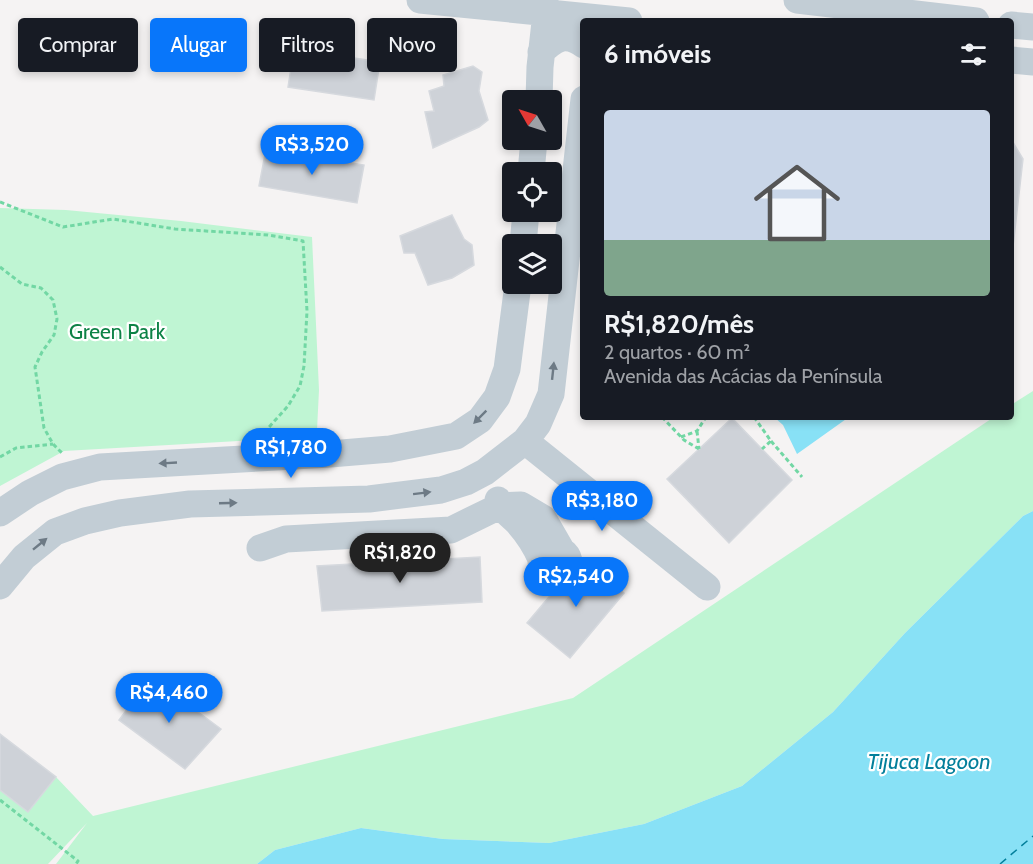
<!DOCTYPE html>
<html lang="pt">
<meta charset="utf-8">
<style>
:root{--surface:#171b24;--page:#242831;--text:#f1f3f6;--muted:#9ea1a6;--line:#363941;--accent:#0876fa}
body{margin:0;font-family:Cabin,sans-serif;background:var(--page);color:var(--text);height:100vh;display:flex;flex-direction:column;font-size:22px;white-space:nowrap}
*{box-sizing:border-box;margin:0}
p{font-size:20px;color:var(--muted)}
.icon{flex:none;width:33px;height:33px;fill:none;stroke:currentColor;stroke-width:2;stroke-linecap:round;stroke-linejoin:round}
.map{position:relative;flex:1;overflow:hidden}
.side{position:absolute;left:580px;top:18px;width:434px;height:402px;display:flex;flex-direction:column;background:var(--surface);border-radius:6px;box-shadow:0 3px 9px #0003}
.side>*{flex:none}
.guide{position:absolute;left:18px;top:18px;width:472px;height:54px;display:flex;gap:12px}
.needle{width:39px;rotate:309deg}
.buttons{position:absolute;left:502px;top:90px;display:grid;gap:12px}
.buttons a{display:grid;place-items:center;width:60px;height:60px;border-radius:6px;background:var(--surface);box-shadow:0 3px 9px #0003;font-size:30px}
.price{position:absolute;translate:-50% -51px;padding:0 14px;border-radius:21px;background:var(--accent);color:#fff;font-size:20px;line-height:39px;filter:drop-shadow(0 2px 3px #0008)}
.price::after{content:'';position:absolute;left:50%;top:36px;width:18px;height:14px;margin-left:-9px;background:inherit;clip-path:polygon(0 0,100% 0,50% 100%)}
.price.active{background:#222;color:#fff}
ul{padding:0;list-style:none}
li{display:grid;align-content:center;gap:12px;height:318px;padding:0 24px}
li+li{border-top:2px solid var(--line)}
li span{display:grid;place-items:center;height:186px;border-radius:6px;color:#555}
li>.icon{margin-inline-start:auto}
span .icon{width:108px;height:108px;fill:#fffc;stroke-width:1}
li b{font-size:26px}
h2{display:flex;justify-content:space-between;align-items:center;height:72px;padding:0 24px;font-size:26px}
.tag{padding:0 21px;border-radius:6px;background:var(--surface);box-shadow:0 3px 9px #0003;font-size:21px;line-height:54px}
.tag.active{background:var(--accent);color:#fff}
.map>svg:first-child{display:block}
.green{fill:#bff5d3}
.water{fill:#88e1f6}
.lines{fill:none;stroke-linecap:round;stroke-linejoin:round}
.ferry{stroke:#037f9b;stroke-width:1.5;stroke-dasharray:8 6;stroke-linecap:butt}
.building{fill:#ced2d8;stroke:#d6d9de;stroke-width:1.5}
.path{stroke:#72d7a4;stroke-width:3;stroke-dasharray:4.5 3;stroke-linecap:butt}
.minor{stroke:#c2cdd5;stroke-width:27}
.oneway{fill:#6d7a85}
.labels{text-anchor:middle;stroke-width:4.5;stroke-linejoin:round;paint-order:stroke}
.park-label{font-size:21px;fill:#0d8246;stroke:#fff}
.water-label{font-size:22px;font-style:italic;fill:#037f9b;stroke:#fff}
</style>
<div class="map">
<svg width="1033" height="864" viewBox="0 0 1033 864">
<rect width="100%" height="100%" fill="#f5f3f3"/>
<!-- green -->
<path class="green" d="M0,208L66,210L181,221L312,237L319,390L317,430L293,438L64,451L0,486Z
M1033,391V511L1023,516L905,633L833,712L742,786L644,824L549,843L443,839L361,828L275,850L257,864H56L87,823L48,864H0V790L28,812L56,777L93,816L573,698L994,417H1011V405Z"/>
<!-- water -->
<path class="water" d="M774,417H849L797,454L783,425Z
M1033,511V864H257L275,850L361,828L443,839L549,843L644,824L742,786L833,712L905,633L1023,516Z"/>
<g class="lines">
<!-- ferry -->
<path class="ferry" d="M1000,864L1033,836"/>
</g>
<!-- building -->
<path class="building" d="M294,49L380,62L374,100L288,87Z
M473,66L482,72L479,91L488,120L479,127L433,148L425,112L434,111L429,91L444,86L443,75Z
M1011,139L1023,159L1011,264Z
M266,149L364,165L357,203L259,186Z
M452,215L464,239L472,245L474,265L452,278L428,285L415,253H404L400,236Z
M732,418L792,480L729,543L667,479Z
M480,557L482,602L322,611L317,566Z
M582,558L624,593L570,658L527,623Z
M151,677L221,729L185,769L119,720Z
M0,734L56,777L28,812L0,790Z"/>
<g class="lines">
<!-- path -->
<path class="path" d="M0,202L63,227L113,219L175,229L268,235L303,241L307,311L304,366L300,386L288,406L261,436
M0,267L22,284L41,288L53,300L57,319L54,335L42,352L35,367L44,428L53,444L63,454
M662,417L684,440L699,449
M754,417L771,441L762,449
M697,431L699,449
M681,437L697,431L706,417
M771,441L802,477
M0,457L16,448L53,444
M0,800L78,861L76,864"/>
<!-- minor -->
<path class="minor" d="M420,0L629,21
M797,0L976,21
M1011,25L1033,27
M541,52C556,38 565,32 584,45
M1011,60L1033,62
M539,100L540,67L546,13L545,0
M531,172L534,140
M523,244L526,212
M525,441L707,587
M498,500C502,510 510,515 517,522C527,533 535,545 541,559
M0,513L30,493L62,477L100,467L330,454L390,449L456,436L480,420L497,397L507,369L518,284
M260,548L286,539L451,530L500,506L521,505L543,518L562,551
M541 563a14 14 0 1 1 28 0a14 14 0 1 1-28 0Z
M0,586L24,557L55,532L85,521L120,513L190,504L369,499L441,490L466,482L485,472L525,441L538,424L551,394L584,99"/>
</g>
<!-- one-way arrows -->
<defs><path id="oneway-solid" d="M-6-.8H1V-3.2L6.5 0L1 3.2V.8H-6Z" transform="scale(1.5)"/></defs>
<g class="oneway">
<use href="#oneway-solid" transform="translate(553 371) rotate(-84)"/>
<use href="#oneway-solid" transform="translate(480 417) rotate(135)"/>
<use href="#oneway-solid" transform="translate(168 463) rotate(177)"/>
<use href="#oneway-solid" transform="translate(422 493) rotate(-7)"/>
<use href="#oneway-solid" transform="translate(228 503) rotate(-2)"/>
<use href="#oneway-solid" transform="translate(40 544) rotate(-39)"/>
</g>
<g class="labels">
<!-- park labels -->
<g class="park-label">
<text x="117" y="339">Green Park</text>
</g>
<!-- water labels -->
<g class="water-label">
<text x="929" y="769">Tijuca Lagoon</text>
</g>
</g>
</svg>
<div class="buttons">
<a><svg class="needle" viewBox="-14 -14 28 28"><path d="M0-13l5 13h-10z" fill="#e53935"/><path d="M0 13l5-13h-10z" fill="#9ea1a6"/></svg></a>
<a><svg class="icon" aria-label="locate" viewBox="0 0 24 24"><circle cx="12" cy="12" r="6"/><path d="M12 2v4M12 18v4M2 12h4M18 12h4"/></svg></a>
<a><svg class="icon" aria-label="layers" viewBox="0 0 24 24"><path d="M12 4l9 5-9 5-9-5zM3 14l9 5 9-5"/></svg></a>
</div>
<b class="price" style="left:312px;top:176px">R$3,520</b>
<b class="price" style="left:291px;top:479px">R$1,780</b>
<b class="price" style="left:602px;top:532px">R$3,180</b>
<b class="price active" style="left:400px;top:584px">R$1,820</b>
<b class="price" style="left:576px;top:608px">R$2,540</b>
<b class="price" style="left:169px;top:724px">R$4,460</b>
<div class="guide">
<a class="tag">Comprar</a>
<a class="tag active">Alugar</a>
<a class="tag">Filtros</a>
<a class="tag">Novo</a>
</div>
<section class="side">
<h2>6 imóveis<svg class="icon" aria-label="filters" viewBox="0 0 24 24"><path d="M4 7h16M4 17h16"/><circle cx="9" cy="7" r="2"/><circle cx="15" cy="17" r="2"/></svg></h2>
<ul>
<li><span style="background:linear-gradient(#c9d6e8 70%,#7fa58c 0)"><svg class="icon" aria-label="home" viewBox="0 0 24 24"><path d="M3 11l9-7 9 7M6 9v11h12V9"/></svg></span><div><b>R$1,820/mês</b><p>2 quartos · 60 m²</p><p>Avenida das Acácias da Península</p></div></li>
</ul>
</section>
</div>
